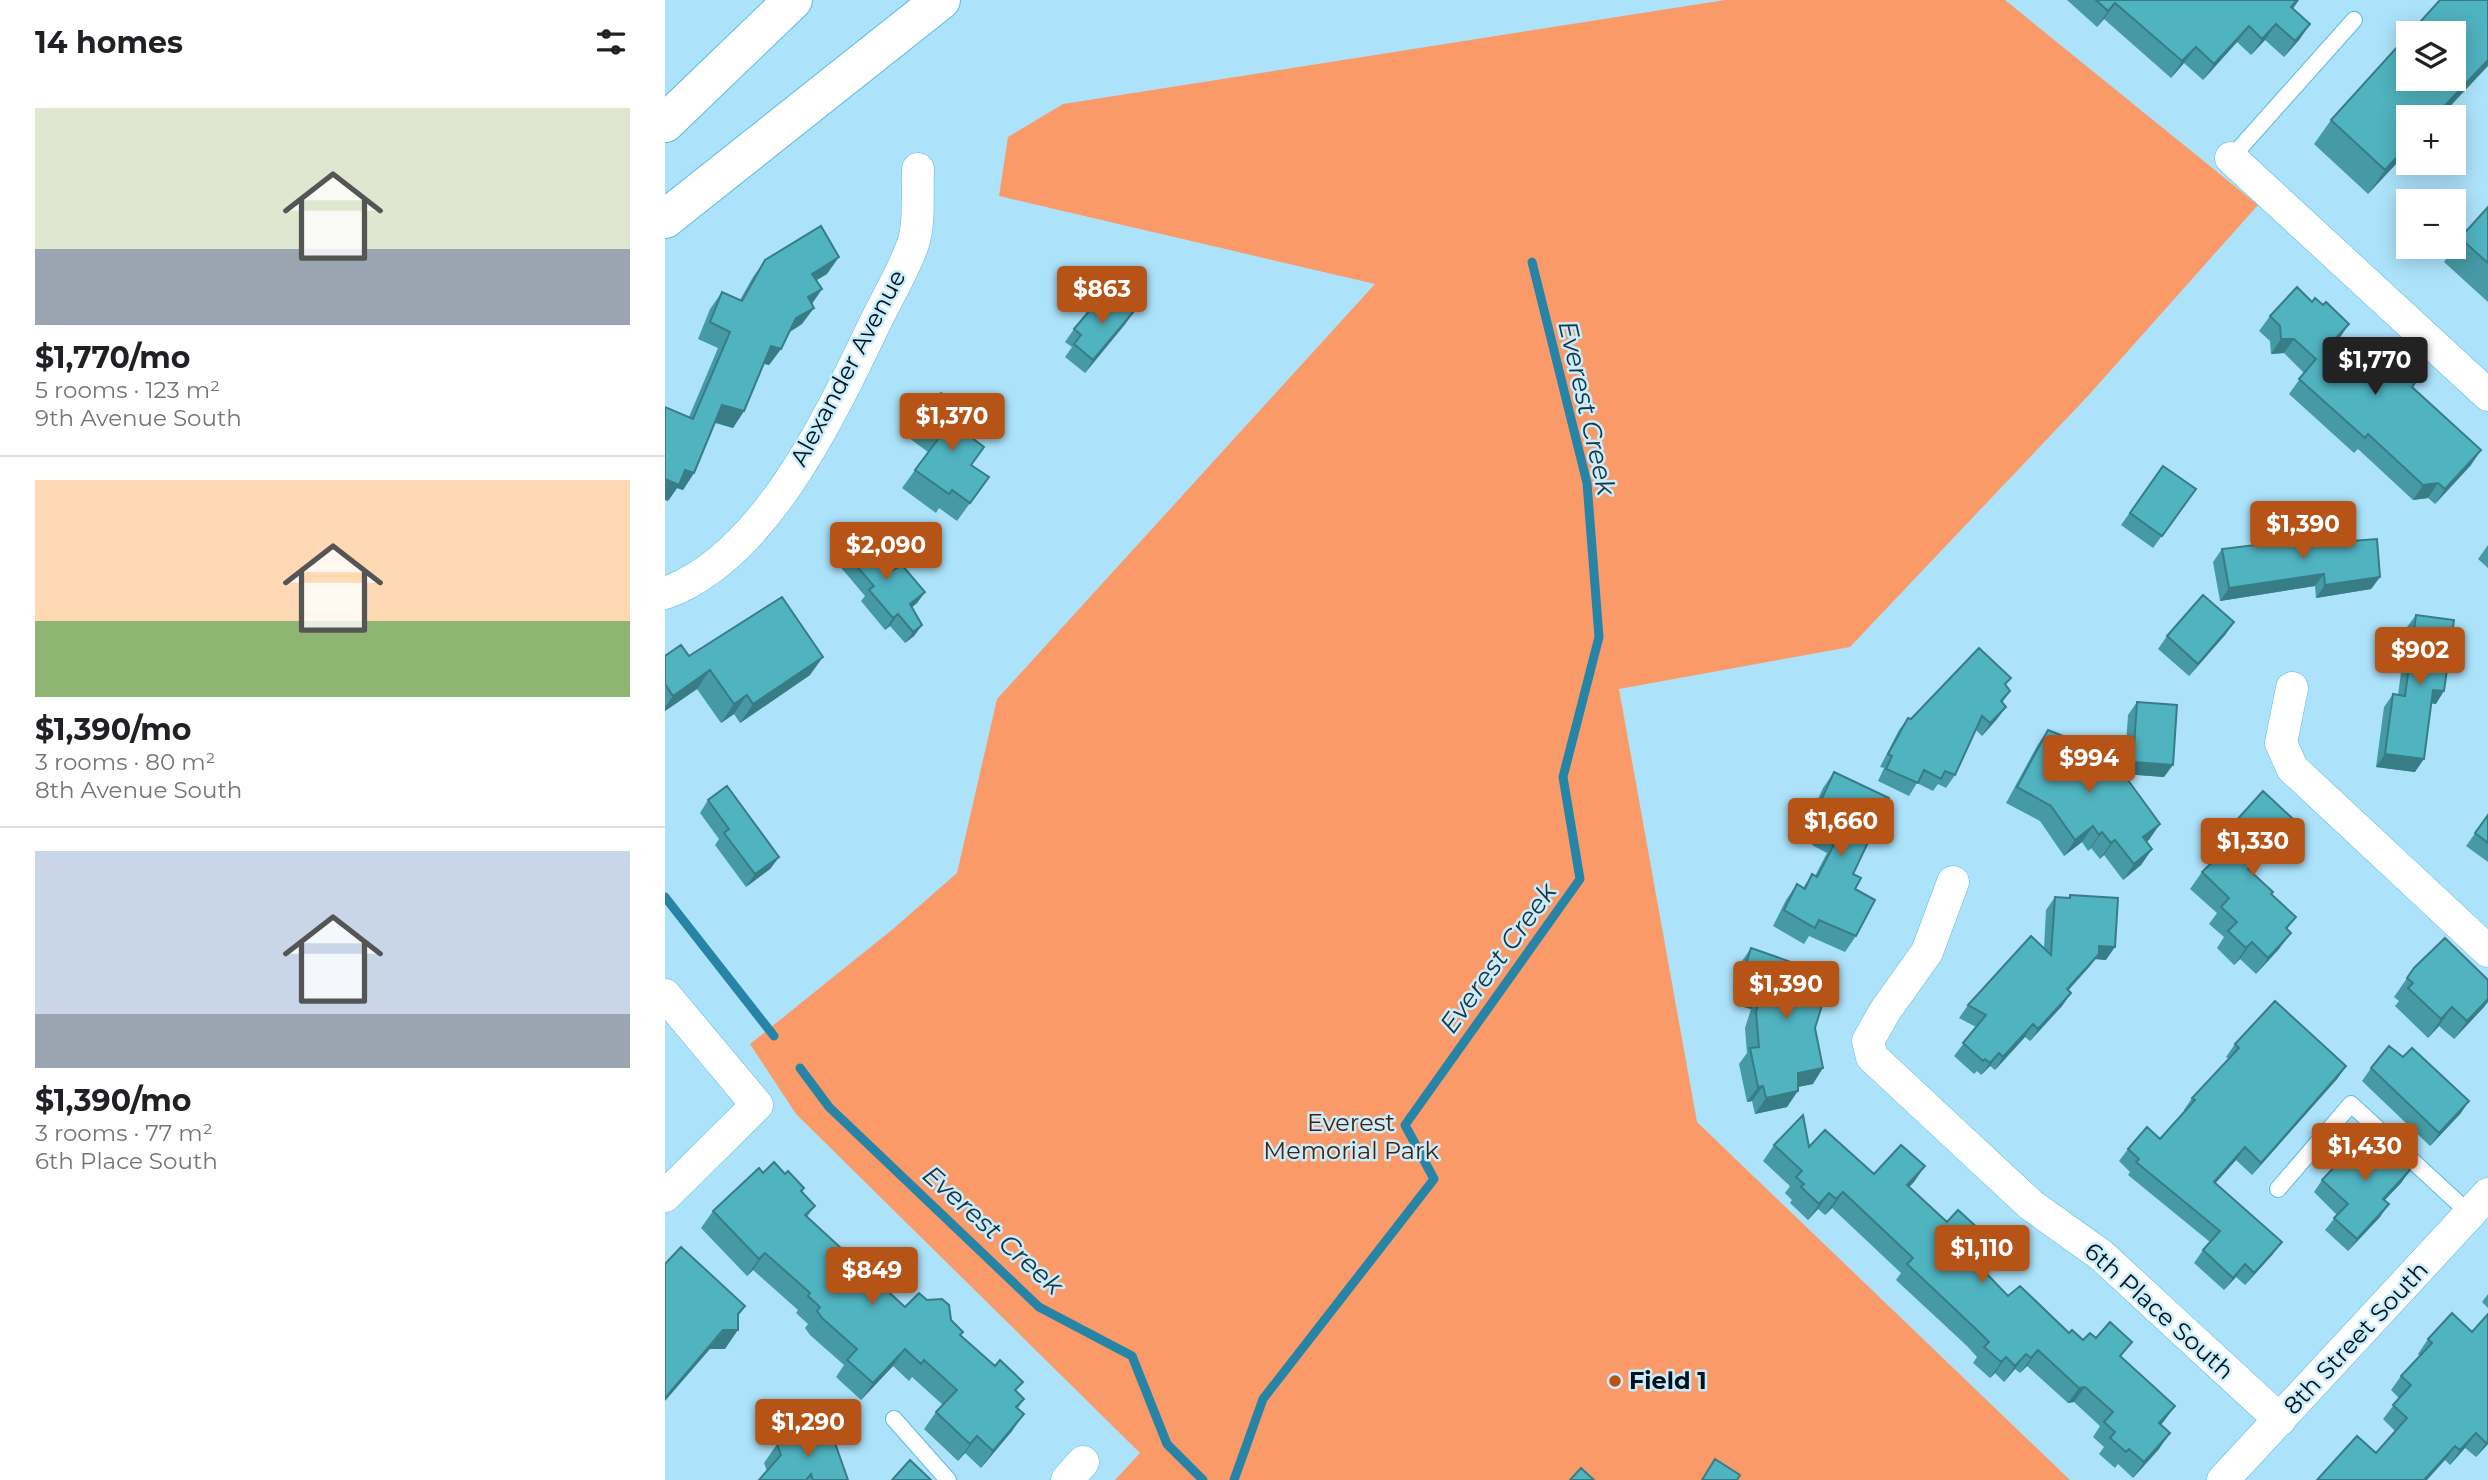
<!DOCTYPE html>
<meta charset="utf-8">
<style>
:root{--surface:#fff;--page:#f6f6f6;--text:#202124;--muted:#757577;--line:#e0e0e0;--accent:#b65418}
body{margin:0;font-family:Montserrat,sans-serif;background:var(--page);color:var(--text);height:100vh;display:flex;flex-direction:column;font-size:26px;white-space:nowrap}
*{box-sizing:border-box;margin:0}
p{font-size:23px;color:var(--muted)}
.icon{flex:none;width:38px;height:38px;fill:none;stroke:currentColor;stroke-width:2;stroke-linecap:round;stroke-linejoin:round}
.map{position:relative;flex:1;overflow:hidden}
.details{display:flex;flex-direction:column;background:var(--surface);width:665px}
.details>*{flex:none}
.controls{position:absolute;left:1731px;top:21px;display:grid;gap:14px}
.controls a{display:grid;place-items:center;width:70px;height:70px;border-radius:0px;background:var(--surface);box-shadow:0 4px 18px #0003;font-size:35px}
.price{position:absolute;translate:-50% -60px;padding:0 16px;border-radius:7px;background:var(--accent);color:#fff;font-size:23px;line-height:46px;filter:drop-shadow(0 2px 4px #0008)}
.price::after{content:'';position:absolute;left:50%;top:42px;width:21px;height:16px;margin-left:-10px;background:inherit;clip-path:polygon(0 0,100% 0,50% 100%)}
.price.active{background:#222;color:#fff}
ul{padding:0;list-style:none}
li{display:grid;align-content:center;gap:14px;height:371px;padding:0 35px}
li+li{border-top:2px solid var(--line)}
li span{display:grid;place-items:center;height:217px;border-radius:0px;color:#555}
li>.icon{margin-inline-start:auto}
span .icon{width:126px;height:126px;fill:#fffc;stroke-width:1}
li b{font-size:30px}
h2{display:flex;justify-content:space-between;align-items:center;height:84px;padding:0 35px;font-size:30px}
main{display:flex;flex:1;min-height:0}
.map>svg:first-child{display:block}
.green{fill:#fb9a69}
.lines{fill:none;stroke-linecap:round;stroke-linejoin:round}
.stream{stroke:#2684a6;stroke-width:9}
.lane-casing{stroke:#58bbe2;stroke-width:18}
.street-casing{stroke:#58bbe2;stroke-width:33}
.highway-casing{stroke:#58bbe2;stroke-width:40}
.lane{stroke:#fff;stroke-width:16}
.street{stroke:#fff;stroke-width:32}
.highway{stroke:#fff;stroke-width:38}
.wall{fill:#459aa5}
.shaded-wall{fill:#387d86}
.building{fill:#50b3c0;stroke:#387d86;stroke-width:2}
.poi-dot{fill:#b65418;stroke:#c9edfd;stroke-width:2.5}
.labels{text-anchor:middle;stroke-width:5;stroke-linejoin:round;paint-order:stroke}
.street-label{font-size:24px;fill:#00131b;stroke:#c9edfd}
.park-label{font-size:24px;fill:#4a1f06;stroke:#c9edfd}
.poi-label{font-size:24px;font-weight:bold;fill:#00131b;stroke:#c9edfd;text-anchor:start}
.water-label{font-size:26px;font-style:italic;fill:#1a343f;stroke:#c9edfd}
</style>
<main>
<section class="details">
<h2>14 homes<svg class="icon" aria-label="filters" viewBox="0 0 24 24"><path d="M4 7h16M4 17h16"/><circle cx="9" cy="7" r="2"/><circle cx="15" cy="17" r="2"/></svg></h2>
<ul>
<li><span style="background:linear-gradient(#dfe7d0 65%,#9aa5b1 0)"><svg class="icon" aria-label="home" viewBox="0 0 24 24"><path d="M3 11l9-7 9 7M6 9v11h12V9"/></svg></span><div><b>$1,770/mo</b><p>5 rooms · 123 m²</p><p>9th Avenue South</p></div></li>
<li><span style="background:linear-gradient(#ffd9b3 65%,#8fb573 0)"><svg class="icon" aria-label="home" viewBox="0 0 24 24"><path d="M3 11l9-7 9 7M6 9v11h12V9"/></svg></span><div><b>$1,390/mo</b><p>3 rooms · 80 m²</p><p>8th Avenue South</p></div></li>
<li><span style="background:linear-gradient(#c9d6e8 75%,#9aa5b1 0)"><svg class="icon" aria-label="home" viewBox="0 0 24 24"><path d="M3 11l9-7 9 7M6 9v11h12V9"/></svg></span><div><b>$1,390/mo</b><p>3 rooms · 77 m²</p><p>6th Place South</p></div></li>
</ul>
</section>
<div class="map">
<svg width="1823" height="1480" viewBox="0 0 1823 1480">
<rect width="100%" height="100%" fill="#ace3fb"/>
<!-- green -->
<path class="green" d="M1060,0H1340L1593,205L1422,397L1185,647L954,689L1032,1122L1405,1480H450L475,1453L131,1114L85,1044L228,929L292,873L332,699L710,284L334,196L343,137L398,104Z"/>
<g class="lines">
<!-- stream -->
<path class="stream" d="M0,897L109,1036
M135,1068L164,1107L374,1307L467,1356L502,1444L538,1480
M569,1480L598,1399L769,1179L740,1125L915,879L898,777L934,637L922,483L867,262"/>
<!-- lane casing -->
<g class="lane-casing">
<path id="lane" d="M1566,158L1689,20
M1613,1189L1686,1104L1805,1214
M229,1419L283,1480"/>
</g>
<!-- street casing -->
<g class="street-casing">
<path id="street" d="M1566,158L1823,395
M0,593C101,557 167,412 211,321C223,296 239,270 248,244C255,222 252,192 253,169
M1627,688L1616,743L1627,768L1823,951
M1288,882L1262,952L1220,1011L1203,1041L1207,1057L1366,1205L1436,1255L1615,1420
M0,995L92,1105L0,1196
M402,1480L418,1462
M1558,1480L1823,1194"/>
</g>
<!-- highway casing -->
<g class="highway-casing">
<path id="highway" d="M0,123L128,0
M0,219L276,0"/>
</g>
<!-- lane -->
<use href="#lane" class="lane"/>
<!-- street -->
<use href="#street" class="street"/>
<!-- highway -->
<use href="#highway" class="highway"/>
</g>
<!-- wall -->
<path class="wall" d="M1402,0H1634L1628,9L1645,24L1634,40L1619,57L1600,40L1586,55L1572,42L1538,80L1519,63L1506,78L1439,19L1432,27Z
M1743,117V151L1703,194L1649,144L1666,120Z
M1823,207V302L1779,262L1795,238Z
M100,260L162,274L151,280L157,289L147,304L137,324L124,332L116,349L104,365L99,364L79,411L68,428L50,423L29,473L18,490L12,488L3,501L24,417L53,348L33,339L45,309L57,292L75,300L88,277Z
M438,309L461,323L420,373L400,357L407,347L400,342L409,329Z
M1605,316L1674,339L1670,343L1701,371L1714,379L1750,383L1747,388L1806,465L1770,504L1763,498L1748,500L1693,449L1689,453L1624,394L1639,373L1619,353L1606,354L1605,341L1594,331Z
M276,393L300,411L290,426L307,465L324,477L292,521L274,508L271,513L237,488L263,452L244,438Z
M1498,466L1531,489L1488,548L1456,525Z
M1673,542L1715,577L1706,589L1651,598L1650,586L1555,601L1548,562L1557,549Z
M1823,545V568L1813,559Z
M174,546L260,592L252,603L247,607L257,625L249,636L240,643L225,626L220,630L196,601L200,596L167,557Z
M1751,615L1771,704L1766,703L1750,772L1711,767L1719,707L1728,694L1733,695L1742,627Z
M1569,622L1560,635L1524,676L1493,649L1502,636Z
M0,656H24L145,675L75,723L69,714L56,723L32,689L0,711Z
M1345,691L1337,703L1341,707L1332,719L1317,736L1311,730L1290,775L1281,788L1273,784L1268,791L1252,783L1244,796L1213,781L1219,768L1215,767L1234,730L1243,718L1246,719Z
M1472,702L1499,777L1459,774L1463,715Z
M1383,730L1414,747L1495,824L1481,842L1487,849L1476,865L1458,880L1439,855L1435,859L1426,848L1423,851L1417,842L1399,856L1375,821L1341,803L1372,746Z
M1169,772L1190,889L1191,936L1180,952L1144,936L1139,944L1108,926L1121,900L1132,884L1138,888L1147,874L1150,876L1162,853L1147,845L1150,839L1137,833L1158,788Z
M43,800L114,857L105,869L81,887L50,845L54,839L35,813Z
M1823,815V862L1801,846Z
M1561,832L1617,836L1585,871L1607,895L1631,917L1622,929L1614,949L1591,974L1575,959L1569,965L1552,948L1559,937L1544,924L1552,913L1525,889L1537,872L1556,854L1549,848Z
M1405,895L1441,960L1430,959L1403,990L1406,993L1397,1006L1365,1041L1360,1037L1330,1070L1325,1066L1316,1075L1312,1071L1309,1074L1289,1056L1311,1027L1294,1018L1303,1005L1379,948L1381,910L1390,897L1403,898Z
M1086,948L1150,1028L1148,1084L1133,1087L1122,1107L1090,1114L1087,1101L1082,1102L1074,1064L1082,1053L1080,1028L1086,1009L1079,1007L1083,993L1068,989L1075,964Z
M1749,968L1819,1007L1789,1039L1774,1026L1763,1038L1730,1006L1734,1001L1729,997Z
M1570,1044L1681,1066L1672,1079L1587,1175L1571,1160L1550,1183L1608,1254L1580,1285L1571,1277L1559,1290L1529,1263L1538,1250L1545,1242L1463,1175L1465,1172L1454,1161L1463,1149L1495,1139L1520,1111L1519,1110L1527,1098L1564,1059L1561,1057Z
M1706,1068L1796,1113L1765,1146L1697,1081Z
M1109,1145L1144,1147L1209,1174L1260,1166L1244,1187L1304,1246L1299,1251L1343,1296L1404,1333L1418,1340L1431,1338L1457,1357L1510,1406L1496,1425L1494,1449L1468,1478L1453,1464L1450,1468L1434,1454L1439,1447L1428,1437L1435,1426L1409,1402L1403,1403L1362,1366L1355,1373L1350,1369L1339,1382L1330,1373L1325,1378L1308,1363L1312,1357L1302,1346L1231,1280L1236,1273L1167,1208L1160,1215L1153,1209L1143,1220L1125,1203L1127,1200L1120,1193L1125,1186L1098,1161Z
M1745,1170L1736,1183L1720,1200L1715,1217L1683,1251L1660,1230L1672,1215L1649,1192L1657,1180Z
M98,1173L120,1174L139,1188L137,1192L150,1206L142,1217L240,1307L286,1320L295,1335L359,1399L353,1408L347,1431L316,1468L300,1453L293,1461L259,1429L271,1412L278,1405L247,1377L244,1381L228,1366L196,1400L171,1377L179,1365L145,1335L140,1328L143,1324L131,1313L133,1310L88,1270L82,1276L36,1228L48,1211Z
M1823,1294V1308L1817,1302Z
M1787,1313L1823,1444L1811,1457L1800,1448L1785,1465L1780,1460L1711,1453L1730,1431L1718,1419L1734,1398L1726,1390L1736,1376L1755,1356L1753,1354L1763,1339Z
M112,1444L183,1480H94L102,1471L99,1463Z"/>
<!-- shaded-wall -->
<path class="shaded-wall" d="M1632,0H1634L1614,23L1626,7Z
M1450,3L1439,19L1432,27L1443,11Z
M1611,24L1600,40L1586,55L1597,39Z
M1645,24L1634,40L1619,57L1630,41Z
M1584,26L1572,42L1538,80L1549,64Z
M1531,47L1519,63L1506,78L1517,61Z
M1823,60V66L1775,117H1769Z
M1743,145V151L1703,194L1720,170Z
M174,257L162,274L135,290L147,274Z
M157,289L145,306L143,297Z
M149,308L137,324L120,335L131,318Z
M470,310L461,323L420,373L428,360Z
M1684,324L1674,339L1658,356L1668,341Z
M1616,339H1629L1619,353L1606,354Z
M106,346L116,349L104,365L95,362Z
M57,405L79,411L68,428L46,421Z
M1816,450L1806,465L1770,504L1780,489Z
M20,470L29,473L18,490L12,488L3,501L0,500V479Z
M1773,483L1763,498L1748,500L1758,485Z
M1659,574L1650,586L1555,601L1564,588Z
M1715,577L1706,589L1651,598L1660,585Z
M260,592L252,603L238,615L245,604Z
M233,614L225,626L220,630L228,618Z
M1569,622L1560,635L1524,676L1533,664Z
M257,625L249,636L240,643L248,632Z
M158,657L145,675L75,723L88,704Z
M45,670L32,689L0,711V707L8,696Z
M1768,690L1779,691L1771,704L1759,702Z
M82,695L69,714L56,723L69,704Z
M1341,707L1332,719L1317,736L1325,723Z
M1720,754L1759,759L1750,772L1711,767Z
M1468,762L1508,765L1499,777L1459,774Z
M1628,819L1617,836L1571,885L1583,869Z
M1495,824L1484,840L1467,853L1478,837Z
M1428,826L1417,842L1399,856L1410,840Z
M1437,832L1426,848L1423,851L1434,835Z
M1450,840L1439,855L1435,859L1446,843Z
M1487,849L1476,865L1458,880L1469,864Z
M114,857L105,869L81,887L90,874Z
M1626,933L1614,949L1591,974L1603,958Z
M1587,942L1575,959L1569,965L1581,948Z
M1434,946L1450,947L1441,960L1430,959L1425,966L1393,1002Z
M1078,973L1094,977L1083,993L1068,989Z
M1090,992L1096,994L1086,1009L1079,1007Z
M1406,993L1397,1006L1365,1041L1373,1029Z
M1823,999V1002L1819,1007L1789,1039L1802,1021Z
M1787,1007L1774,1026L1763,1038L1776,1019Z
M1368,1024L1360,1037L1330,1070L1338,1057Z
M1334,1053L1325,1066L1316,1075L1325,1063Z
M1681,1066L1672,1079L1587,1175L1596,1163Z
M1158,1068L1148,1084L1122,1089L1133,1073Z
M1098,1086L1087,1101L1082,1102L1093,1087Z
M1133,1091L1122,1107L1090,1114L1101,1098Z
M1804,1101L1796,1113L1765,1146L1774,1133Z
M1580,1147L1571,1160L1540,1195L1549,1182Z
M1260,1166L1249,1182L1231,1201L1242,1185Z
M1745,1170L1736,1183L1709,1211L1718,1199Z
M1178,1192L1167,1208L1160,1215L1171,1199Z
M1164,1193L1153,1209L1143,1220L1154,1204Z
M1724,1204L1715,1217L1683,1251L1692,1239Z
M1315,1230L1304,1246L1287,1265L1298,1249Z
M1617,1242L1608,1254L1580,1285L1589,1273Z
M100,1253L88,1270L82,1276L94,1259Z
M1580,1264L1571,1277L1559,1290L1568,1278Z
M80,1306L67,1324L73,1330L60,1349H45L0,1401V1398Z
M240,1349L228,1366L196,1400L208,1383Z
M1373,1350L1362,1366L1355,1373L1366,1358Z
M1361,1354L1350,1369L1339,1382L1350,1366Z
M1341,1357L1330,1373L1325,1378L1336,1362Z
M1420,1387L1409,1402L1403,1403L1414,1388Z
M1510,1406L1499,1421L1483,1439L1494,1423Z
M359,1414L347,1431L316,1468L328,1451Z
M1505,1433L1494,1449L1468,1478L1479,1462Z
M1811,1433L1800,1448L1785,1465L1795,1450Z
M312,1436L300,1453L293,1461L305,1444Z
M1823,1441V1444L1811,1457L1821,1443Z
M1790,1446L1780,1460L1762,1480H1759Z"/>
<!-- building -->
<path class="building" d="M1431,0H1632L1626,7L1645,24L1630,41L1611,24L1597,39L1584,26L1549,64L1531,47L1517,61L1450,3L1443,11Z
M1775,0H1823V60L1769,117H1743V145L1720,170L1666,120L1743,35V79H1788V33H1745Z
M1823,207V263L1795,238Z
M156,226L174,257L147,274L157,289L143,297L149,308L131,318L116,349L106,346L79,411L57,405L29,473L20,470L14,485L0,479V407L28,419L65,332L45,322L57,292L77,301L100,260Z
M1632,287L1647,302L1650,298L1658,305L1661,302L1684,324L1668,341L1701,371L1703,369L1714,379L1728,363L1750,383L1747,387L1816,450L1780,489L1773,483L1758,485L1703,434L1700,438L1634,379L1651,359L1629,339H1616L1615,326L1605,316Z
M450,294L470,310L428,360L409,344L416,335L409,329L431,303L438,309Z
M276,393L300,411L290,425L319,447L306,465L324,477L305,503L287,490L284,494L250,470L277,434L257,419Z
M1498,466L1531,489L1497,536L1465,513Z
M191,532L225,572L237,565L260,592L245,604L257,625L248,632L233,614L228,618L204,590L209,586L174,546Z
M1672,535L1673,542L1712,539L1715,577L1660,585L1659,574L1564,588L1557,549Z
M1538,595L1569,622L1533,664L1502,636Z
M117,597L158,657L88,704L82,695L69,704L45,670L8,696L0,684V656L16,645L24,656Z
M1751,615L1789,620L1779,691L1768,690L1759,759L1720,754L1728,694L1740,696Z
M1314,648L1346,678L1340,684L1345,691L1336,701L1341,707L1325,723L1317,716L1290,775L1280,771L1276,779L1259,770L1253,783L1221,769L1227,756L1223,754L1243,718L1246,719Z
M1472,702L1512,705L1508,765L1468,762Z
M1383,730L1416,743L1414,747L1457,772L1495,824L1478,837L1487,849L1469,864L1450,840L1446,843L1437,832L1434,835L1428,826L1410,840L1386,806L1352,787Z
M1169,772L1224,798L1188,874L1196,878L1190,889L1210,900L1191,936L1154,920L1150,928L1119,910L1132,884L1140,889L1147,874L1152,877L1173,837L1158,830L1161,824L1148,818Z
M62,786L114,857L90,874L59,833L64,829L43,800Z
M1598,791L1628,819L1583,869L1608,892L1606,894L1631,917L1621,928L1626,933L1603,958L1587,942L1581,948L1563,931L1572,922L1556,907L1564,898L1537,872L1570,840L1561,832Z
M1823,815V843L1810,833Z
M1405,895L1453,898L1450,947L1434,946V954L1402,989L1406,993L1373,1029L1368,1024L1338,1057L1334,1053L1325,1063L1320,1059L1318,1061L1298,1043L1321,1015L1303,1005L1366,936L1386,955L1390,897L1405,898Z
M1780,938L1823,980V999L1802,1021L1787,1007L1776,1019L1743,988L1748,983L1742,978L1749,968Z
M1086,948L1166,976L1150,1028L1158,1068L1133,1073V1091L1101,1098L1098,1086L1093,1087L1085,1048L1094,1047L1091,1012L1096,994L1090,992L1094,977L1078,973Z
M1610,1001L1681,1066L1596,1163L1580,1147L1549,1182L1617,1242L1589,1273L1580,1264L1568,1278L1538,1250L1555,1231L1471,1162L1474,1159L1463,1149L1482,1127L1495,1139L1530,1100L1527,1098L1574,1048L1570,1044Z
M1724,1046L1738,1057L1747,1048L1804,1101L1774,1133L1706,1068Z
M1138,1115L1144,1147L1160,1130L1209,1174L1236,1145L1260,1166L1242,1185L1282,1222L1293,1210L1315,1230L1298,1249L1343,1296L1355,1286L1404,1333L1407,1330L1418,1340L1425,1333L1431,1338L1445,1322L1467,1342L1455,1356L1510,1406L1494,1423L1505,1433L1479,1462L1464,1449L1461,1452L1445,1438L1450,1432L1439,1422L1448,1412L1420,1387L1414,1388L1373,1350L1366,1358L1361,1354L1350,1366L1341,1357L1336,1362L1319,1347L1324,1342L1313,1331L1242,1264L1248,1258L1178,1192L1171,1199L1164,1193L1154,1204L1136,1187L1139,1184L1131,1177L1137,1171L1109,1145Z
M1703,1131L1745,1170L1718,1199L1724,1204L1692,1239L1669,1218L1683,1204L1657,1180Z
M109,1162L120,1174L123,1171L139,1188L136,1191L150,1206L140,1215L240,1307L254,1293L262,1300L277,1299L284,1305L286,1320L298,1332L295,1335L330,1366L335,1360L358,1382L350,1390L359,1399L351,1407L359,1414L328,1451L312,1436L305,1444L271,1412L292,1390L259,1360L256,1364L240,1349L208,1383L182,1360L192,1349L157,1318L152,1311L155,1307L143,1296L145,1293L100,1253L94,1259L48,1211L94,1168L98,1173Z
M16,1247L80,1306L73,1314V1330H58L0,1398V1264Z
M1787,1313L1807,1332L1823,1314V1441L1821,1443L1811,1433L1795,1450L1790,1446L1759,1480H1652L1692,1436L1711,1453L1742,1418L1728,1405L1746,1385L1736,1376L1767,1343L1763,1339Z
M164,1426L183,1480H148L146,1474L141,1480H94L116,1455L112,1444Z
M1050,1459L1075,1475L1072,1480H1037Z
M245,1460L266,1480H227Z
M916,1468L929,1480H905Z"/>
<!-- markers -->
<circle class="poi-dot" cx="950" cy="1381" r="7"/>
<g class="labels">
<!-- street labels -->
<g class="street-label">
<text transform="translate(183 368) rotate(-62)" y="8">Alexander Avenue</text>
<text transform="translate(1494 1311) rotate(42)" y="8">6th Place South</text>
<text transform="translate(1691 1338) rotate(-47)" y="8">8th Street South</text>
</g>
<!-- park labels -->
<g class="park-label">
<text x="686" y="1131">Everest<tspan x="686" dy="28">Memorial Park</tspan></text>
</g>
<!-- poi labels -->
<g class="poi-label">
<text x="964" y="1389">Field 1</text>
</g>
<!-- water labels -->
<g class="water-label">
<text transform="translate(922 408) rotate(77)" y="9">Everest Creek</text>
<text transform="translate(833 958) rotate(-54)" y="9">Everest Creek</text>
<text transform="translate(328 1230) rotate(42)" y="9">Everest Creek</text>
</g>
</g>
</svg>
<div class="controls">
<a><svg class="icon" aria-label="layers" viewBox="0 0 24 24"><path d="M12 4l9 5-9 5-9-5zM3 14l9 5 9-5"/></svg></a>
<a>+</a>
<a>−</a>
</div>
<b class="price" style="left:437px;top:326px">$863</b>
<b class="price active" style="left:1710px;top:397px">$1,770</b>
<b class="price" style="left:287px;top:453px">$1,370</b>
<b class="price" style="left:1638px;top:561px">$1,390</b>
<b class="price" style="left:221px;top:582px">$2,090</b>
<b class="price" style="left:1755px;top:687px">$902</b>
<b class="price" style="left:1424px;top:795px">$994</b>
<b class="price" style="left:1176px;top:858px">$1,660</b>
<b class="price" style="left:1588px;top:878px">$1,330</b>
<b class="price" style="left:1121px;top:1021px">$1,390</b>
<b class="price" style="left:1700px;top:1183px">$1,430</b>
<b class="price" style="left:1317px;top:1285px">$1,110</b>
<b class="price" style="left:207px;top:1307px">$849</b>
<b class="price" style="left:143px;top:1459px">$1,290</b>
</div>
</main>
